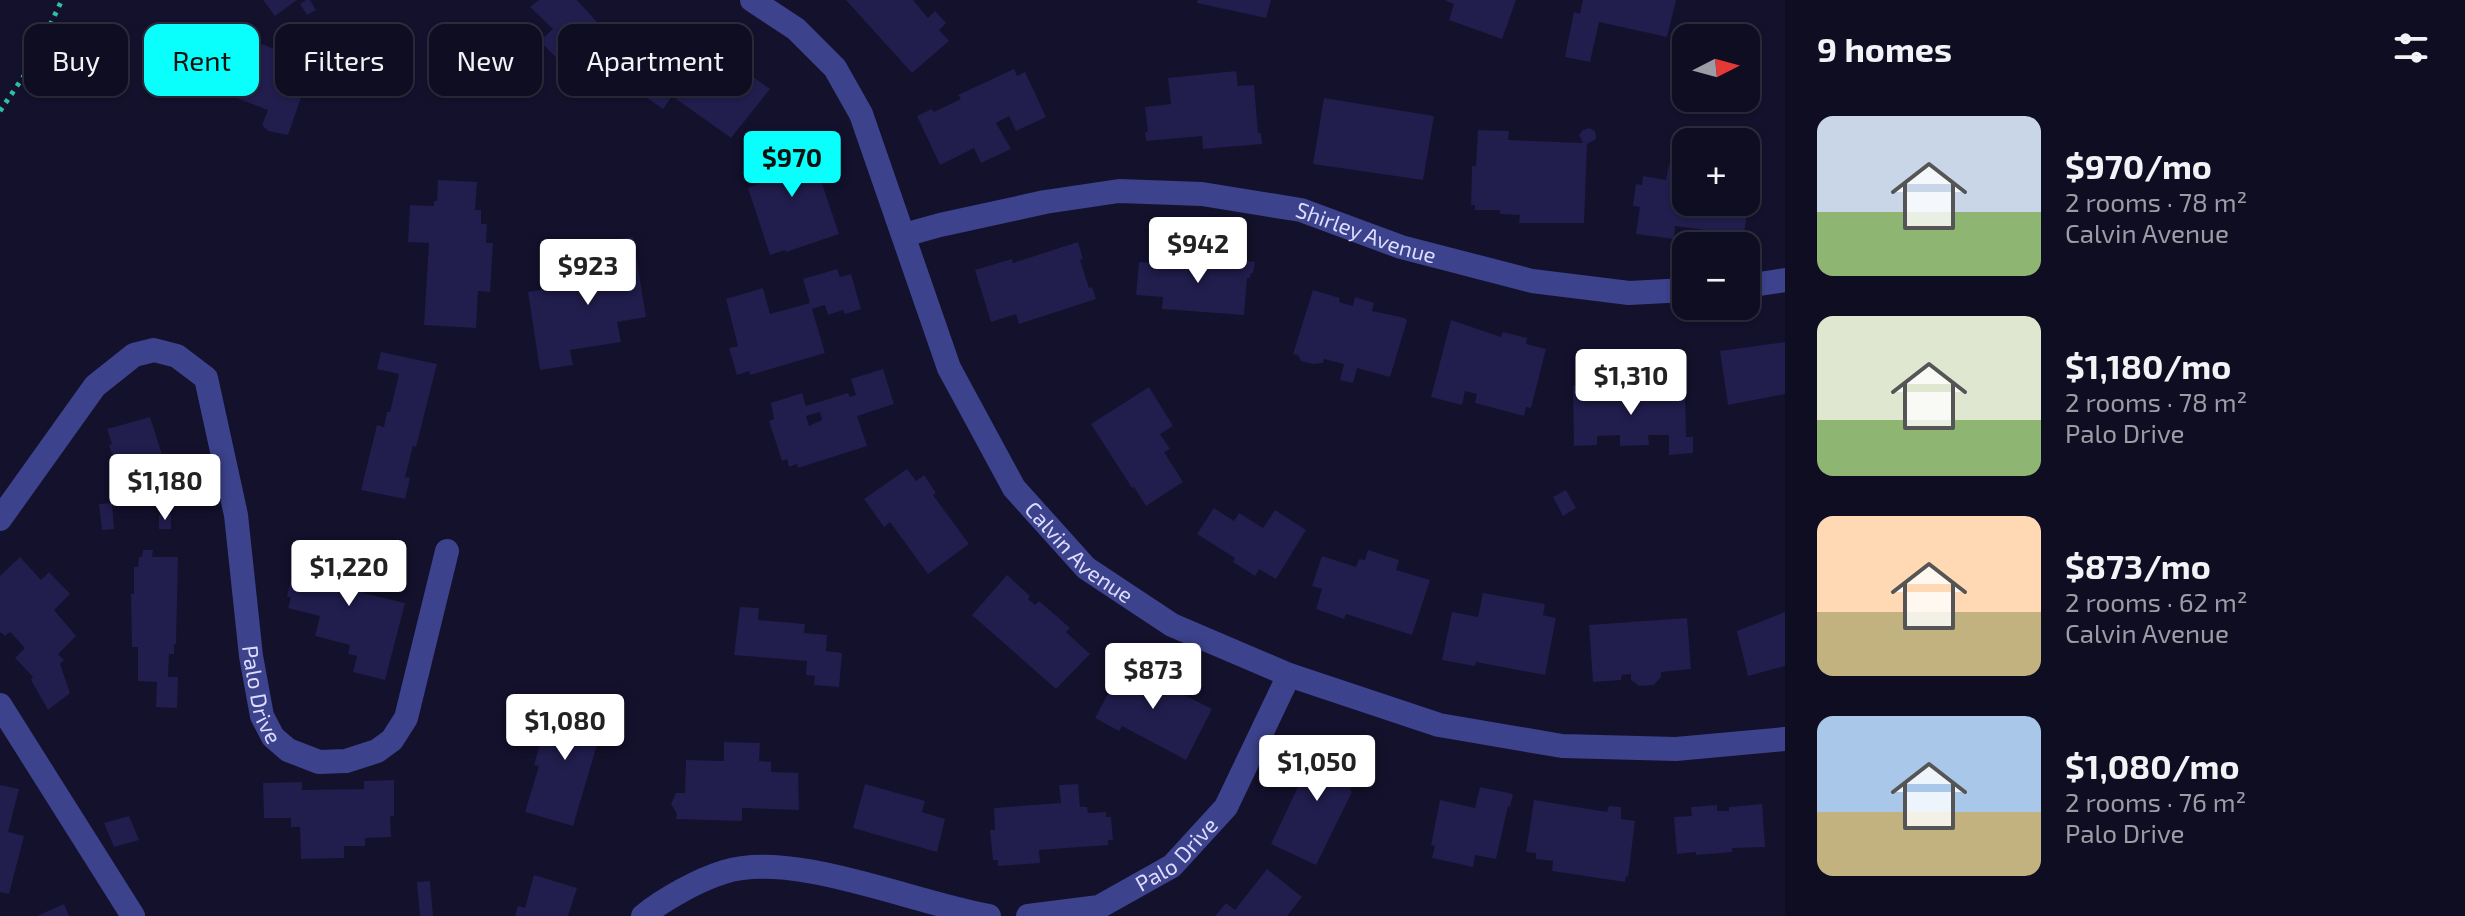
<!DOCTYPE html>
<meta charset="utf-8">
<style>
:root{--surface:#0e0d21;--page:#1c1b2e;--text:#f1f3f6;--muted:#9b9ca5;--line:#2e2d3f;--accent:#08fffb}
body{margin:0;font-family:"Exo 2",sans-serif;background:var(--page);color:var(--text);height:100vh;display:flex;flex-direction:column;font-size:30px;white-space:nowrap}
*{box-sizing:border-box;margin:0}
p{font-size:26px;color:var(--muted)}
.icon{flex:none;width:44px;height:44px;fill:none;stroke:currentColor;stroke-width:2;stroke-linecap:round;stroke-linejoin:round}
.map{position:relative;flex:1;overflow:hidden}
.drawer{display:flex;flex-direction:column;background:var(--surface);width:680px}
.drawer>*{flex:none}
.banner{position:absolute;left:24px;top:24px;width:760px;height:72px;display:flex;gap:16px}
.needle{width:52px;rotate:84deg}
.fabs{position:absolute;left:1672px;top:24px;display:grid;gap:16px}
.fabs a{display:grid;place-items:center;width:88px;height:88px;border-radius:16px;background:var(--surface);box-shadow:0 2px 6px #0004,0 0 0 2px var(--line);font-size:40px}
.price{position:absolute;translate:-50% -68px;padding:0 18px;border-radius:8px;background:#fff;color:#222;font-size:26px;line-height:52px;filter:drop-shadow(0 2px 4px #0008)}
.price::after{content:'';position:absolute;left:50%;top:48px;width:24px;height:18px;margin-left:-12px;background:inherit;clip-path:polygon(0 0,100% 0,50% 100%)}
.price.on{background:var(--accent);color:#111}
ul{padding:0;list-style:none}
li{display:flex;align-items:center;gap:24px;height:200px;padding:0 32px}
li span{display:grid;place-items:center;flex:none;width:224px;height:160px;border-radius:16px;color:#555}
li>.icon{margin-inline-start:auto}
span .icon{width:96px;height:96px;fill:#fffc;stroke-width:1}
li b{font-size:34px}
h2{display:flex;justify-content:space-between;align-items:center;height:96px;padding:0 32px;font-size:34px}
.pill{padding:0 28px;border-radius:16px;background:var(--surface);box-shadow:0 2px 6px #0004,0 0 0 2px var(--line);font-size:28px;line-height:72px}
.pill.on{background:var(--accent);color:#111}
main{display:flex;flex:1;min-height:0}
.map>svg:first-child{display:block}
.building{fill:#211d4d;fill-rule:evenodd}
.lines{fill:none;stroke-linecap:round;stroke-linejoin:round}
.path{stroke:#2fbfa6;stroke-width:5;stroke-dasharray:4 6;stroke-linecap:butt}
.street{stroke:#3c428b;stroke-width:24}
.labels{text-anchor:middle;stroke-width:6;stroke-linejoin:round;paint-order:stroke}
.street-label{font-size:22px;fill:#dcdcff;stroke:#13112c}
</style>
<main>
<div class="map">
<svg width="1785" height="916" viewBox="0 0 1785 916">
<rect width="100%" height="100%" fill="#13112c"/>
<!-- building -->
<path class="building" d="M263,0H297L275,16Z
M306,0H310L316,10L307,15L300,4Z
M539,0H577L606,32L565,67L540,41L553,29L530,7Z
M846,0H913L928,18L935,11L946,23L939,30L949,41L912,73Z
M1198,0H1271L1266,18L1197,3Z
M1444,0H1516L1502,39L1449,20L1454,4Z
M1583,0H1676L1667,37L1599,22L1590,62L1565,57L1574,12L1580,14Z
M1751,23L1757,62L1746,63V38H1727L1725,27Z
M218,32L238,36L237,40L258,48L255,55L262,44L284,53L282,60L290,64L292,58L312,66L288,135L268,131L262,125L268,110L221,92L226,80L222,79L224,74L205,66Z
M680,32L704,49L707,44L770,89L731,138L672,96L663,109L639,92Z
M1014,69L1017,76L1025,72L1046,117L1016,131L1009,116L996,123L1011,149L981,163L974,148L940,165L917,116L932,109L934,112L961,99L958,95Z
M1236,71L1238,86L1254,85L1258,133H1261L1262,144L1203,149L1202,136L1146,141L1145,132H1148L1145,107L1171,104L1168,78Z
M1324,98L1434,116L1423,180L1313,164Z
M1589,128L1595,131L1596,139L1587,144L1584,223H1519L1520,215L1500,214V210H1475V205H1471L1472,166H1476L1478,130L1509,131L1508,140L1583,143L1579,135L1583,130Z
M812,137L815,146L812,147L822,167L817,169L839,234L786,252L785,250L770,255L748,188L764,182L756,159L765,156L764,153Z
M1669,164L1686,167V202L1748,204L1744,235L1675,226L1674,239L1636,234L1640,207L1633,206L1636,184L1642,185L1643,176L1666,180Z
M438,180L477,182L475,210H481V224H487L486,243H493L490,292L478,291L476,328L424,325L429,243L408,242L410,205L434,206V201H437Z
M633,237L646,317L617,322L621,342L570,350L573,365L540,370L528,292L569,285L604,283L598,242Z
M1078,242L1083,259L1080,260L1089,288L1092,287L1096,299L1019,324L1016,314L991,322L975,270L1012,259L1013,263Z
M1210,256L1255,262L1253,273H1251L1250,278H1247L1244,315L1162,309L1163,297L1136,295L1139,262L1208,267Z
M837,269L840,277L851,274L861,309L845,314L843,310L828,315L825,305L812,309L825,353L750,375L749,371L737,375L729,348L738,346L726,299L763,288L770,314L810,303L803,279Z
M1313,290L1340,298L1339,302L1353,306L1355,297L1374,303L1372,311L1405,318L1407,321L1390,377L1357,368L1353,383L1340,380L1344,364L1324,359L1323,363L1313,364L1301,361L1298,355L1293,354Z
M1451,320L1501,337L1503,332L1527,338L1526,344L1546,349L1531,408L1526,407L1524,416L1475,403L1477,394L1465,391L1462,405L1431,397Z
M1785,342V394L1728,405L1720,351Z
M381,352L437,364L416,447L413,446L405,477L410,478L405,499L361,490L377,425L384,427L387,412H390L399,374L377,369Z
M883,369L894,404L857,416L867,446L798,468L797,464L789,467L787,459L782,461L769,421L774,419L771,403L802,393L806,406L848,393L850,397L856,395L851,379ZM820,412L822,420L809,426L806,416Z
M1602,385V393L1685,391L1686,437H1693V453L1669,455V435H1648L1649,445L1620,446V435L1597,436V445L1574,446L1573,386Z
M1149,387L1173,426L1160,434L1170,449L1164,452L1183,482L1146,506L1134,487L1132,488L1091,424Z
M150,417L167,470L121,484L109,445L112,444L107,429Z
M907,469L916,481L924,475L936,493L933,495L969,544L928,574L890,522L884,527L864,499Z
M166,477L170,491L166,492L173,509L160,511L153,481Z
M1566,490L1576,508L1563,516L1553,497Z
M112,503L114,529L102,530L99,504Z
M1214,508L1234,521L1239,513L1263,528L1275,510L1306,530L1276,579L1259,569L1255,576L1233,562L1235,558L1197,534Z
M159,515H171V529H159Z
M339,544L376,553L367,587L365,586L363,593L405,603L385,680L353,672L357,656L348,654L350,645L315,636L320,616L288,608L291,598L287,596L292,577L296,578L300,562L317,567L320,558L335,562Z
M143,550H153L152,557H178L176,644H174V654H169L168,677H178L177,708L156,707L157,682L138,681V647H132L131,594H134V567H138L139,557H142Z
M1368,550L1399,560L1396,570L1430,580L1412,635L1346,614L1344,619L1316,609L1322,589L1312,586L1322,556L1356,567L1359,559L1365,560Z
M20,557L41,580L49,572L70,594L54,610L76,636L58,654L64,660L60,664L70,693L48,710L31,680L33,677L15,658L25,648L10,632L5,636L0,632V576Z
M1007,575L1030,596L1028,599L1035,605L1039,601L1070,628L1066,632L1090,654L1056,689L972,615Z
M1483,593L1545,604L1543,615L1556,618L1545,675L1476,662L1475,666L1442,660L1452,612L1478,617Z
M740,607L759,608L758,620L805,624L804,633L827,635L826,651L842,653L839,687L814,685L815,676L806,675L807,661L734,655Z
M1785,612V666L1748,676L1737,631Z
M1687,618L1691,669L1661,672V677L1654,685L1639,686L1631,680V674L1622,675L1621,680L1593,682L1589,625Z
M1126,660L1153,674L1151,678L1212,709L1186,760L1122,726L1119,731L1095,718Z
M558,699L606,714L573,826L525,812L539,766L534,765L550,710L554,712Z
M1316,741L1363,762L1350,790L1352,792L1316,865L1271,844L1305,772L1302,770Z
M724,742L760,743L759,761L771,762V772L798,773L799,810L742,808V821L676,819L677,814L671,804L676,793H685L686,760L724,761Z
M394,780V816H390L391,837L365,838V846H344V858L301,859L300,827H291V818H264L263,783L302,782V790L364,789V781Z
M865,784L925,801L922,812L945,819L937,852L853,828Z
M1078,784L1080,807H1087L1088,813L1106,812V817H1111L1113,840H1108V845L1039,850L1040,863L998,866V860H993L990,830H995L994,808L1061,803L1059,785Z
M0,785L19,789L8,832L24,836L9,894L0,892Z
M1480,787L1513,794L1510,807L1508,806L1496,859L1475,855L1473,867L1432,858L1435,846L1431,845L1440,800L1475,808Z
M1534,800L1607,812L1609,806L1621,807V819L1635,821L1628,877L1626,876L1625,882L1552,871L1553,861L1536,859V853L1526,852Z
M1762,804L1765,847L1732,848V852L1696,855V852L1677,854L1674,817L1692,816L1691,807L1717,805V811H1729V807Z
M129,816L139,840L114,847L104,823Z
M1267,869L1302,897L1287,916H1215L1226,903L1235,910Z
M534,875L577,888L568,916H515L518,906L525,908Z
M430,881L433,916H420L417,882Z
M64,904L69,916H37Z"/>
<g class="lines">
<!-- path -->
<path class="path" d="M0,111L30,67L62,0"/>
<!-- street -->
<g class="street">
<path id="s1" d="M752,0L796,29L835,68L861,114L949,368L1014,488L1086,568L1172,625L1289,675L1439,725L1562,746L1676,749L1785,739"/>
<path id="s2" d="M904,235L940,225L1045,202L1119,191L1202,194L1301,210L1401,247L1532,281L1629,293L1686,290"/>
<path d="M1746,286L1785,280"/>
<path id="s3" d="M0,519L95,386L134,355L154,350L177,356L206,378L236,515L251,656L262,716L273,737L288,750L319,762L346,761L377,751L392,740L406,718L447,551"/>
<path d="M0,705L133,916"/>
<path d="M643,916C664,899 698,880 724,872C794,850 916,904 989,916"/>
<path id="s4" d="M1028,916L1099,907L1172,866L1226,807L1289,675"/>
</g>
</g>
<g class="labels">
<!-- street labels -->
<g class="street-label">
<text dy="8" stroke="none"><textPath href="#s2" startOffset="472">Shirley Avenue</textPath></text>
<text dy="8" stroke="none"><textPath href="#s1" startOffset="658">Calvin Avenue</textPath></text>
<text dy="8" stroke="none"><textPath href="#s3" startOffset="616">Palo Drive</textPath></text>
<text dy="8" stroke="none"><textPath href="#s4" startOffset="166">Palo Drive</textPath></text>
</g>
</g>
</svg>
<div class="fabs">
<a><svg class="needle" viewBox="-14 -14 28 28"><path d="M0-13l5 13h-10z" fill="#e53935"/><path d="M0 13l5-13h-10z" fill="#9b9ca5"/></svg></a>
<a>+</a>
<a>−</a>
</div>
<b class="price on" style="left:792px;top:199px">$970</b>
<b class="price" style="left:1198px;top:285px">$942</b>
<b class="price" style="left:588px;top:307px">$923</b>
<b class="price" style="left:1631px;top:417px">$1,310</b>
<b class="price" style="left:165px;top:522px">$1,180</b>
<b class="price" style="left:349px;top:608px">$1,220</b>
<b class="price" style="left:1153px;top:711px">$873</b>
<b class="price" style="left:565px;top:762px">$1,080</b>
<b class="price" style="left:1317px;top:803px">$1,050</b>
<div class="banner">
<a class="pill">Buy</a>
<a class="pill on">Rent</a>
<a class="pill">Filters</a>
<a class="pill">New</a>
<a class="pill">Apartment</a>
</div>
</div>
<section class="drawer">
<h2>9 homes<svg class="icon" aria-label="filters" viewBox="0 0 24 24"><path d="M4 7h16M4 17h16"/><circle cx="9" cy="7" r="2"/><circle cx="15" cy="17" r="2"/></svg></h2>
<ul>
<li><span style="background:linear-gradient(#c9d6e8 60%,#8fb573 0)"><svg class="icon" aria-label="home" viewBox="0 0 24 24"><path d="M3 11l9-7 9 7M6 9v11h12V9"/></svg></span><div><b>$970/mo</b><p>2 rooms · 78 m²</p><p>Calvin Avenue</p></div></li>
<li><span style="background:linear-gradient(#dfe7d0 65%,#8fb573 0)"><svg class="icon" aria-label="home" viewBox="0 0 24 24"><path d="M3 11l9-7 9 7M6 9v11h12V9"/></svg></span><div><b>$1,180/mo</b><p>2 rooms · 78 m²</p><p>Palo Drive</p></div></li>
<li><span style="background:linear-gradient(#ffd9b3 60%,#c2b280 0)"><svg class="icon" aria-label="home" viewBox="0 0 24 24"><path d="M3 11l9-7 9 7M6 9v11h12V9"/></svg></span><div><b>$873/mo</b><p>2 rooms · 62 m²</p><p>Calvin Avenue</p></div></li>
<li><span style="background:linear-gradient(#a9c7e8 60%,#c2b280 0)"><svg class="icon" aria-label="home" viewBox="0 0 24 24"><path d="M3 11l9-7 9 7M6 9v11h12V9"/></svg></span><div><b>$1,080/mo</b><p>2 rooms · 76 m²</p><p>Palo Drive</p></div></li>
</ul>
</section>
</main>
